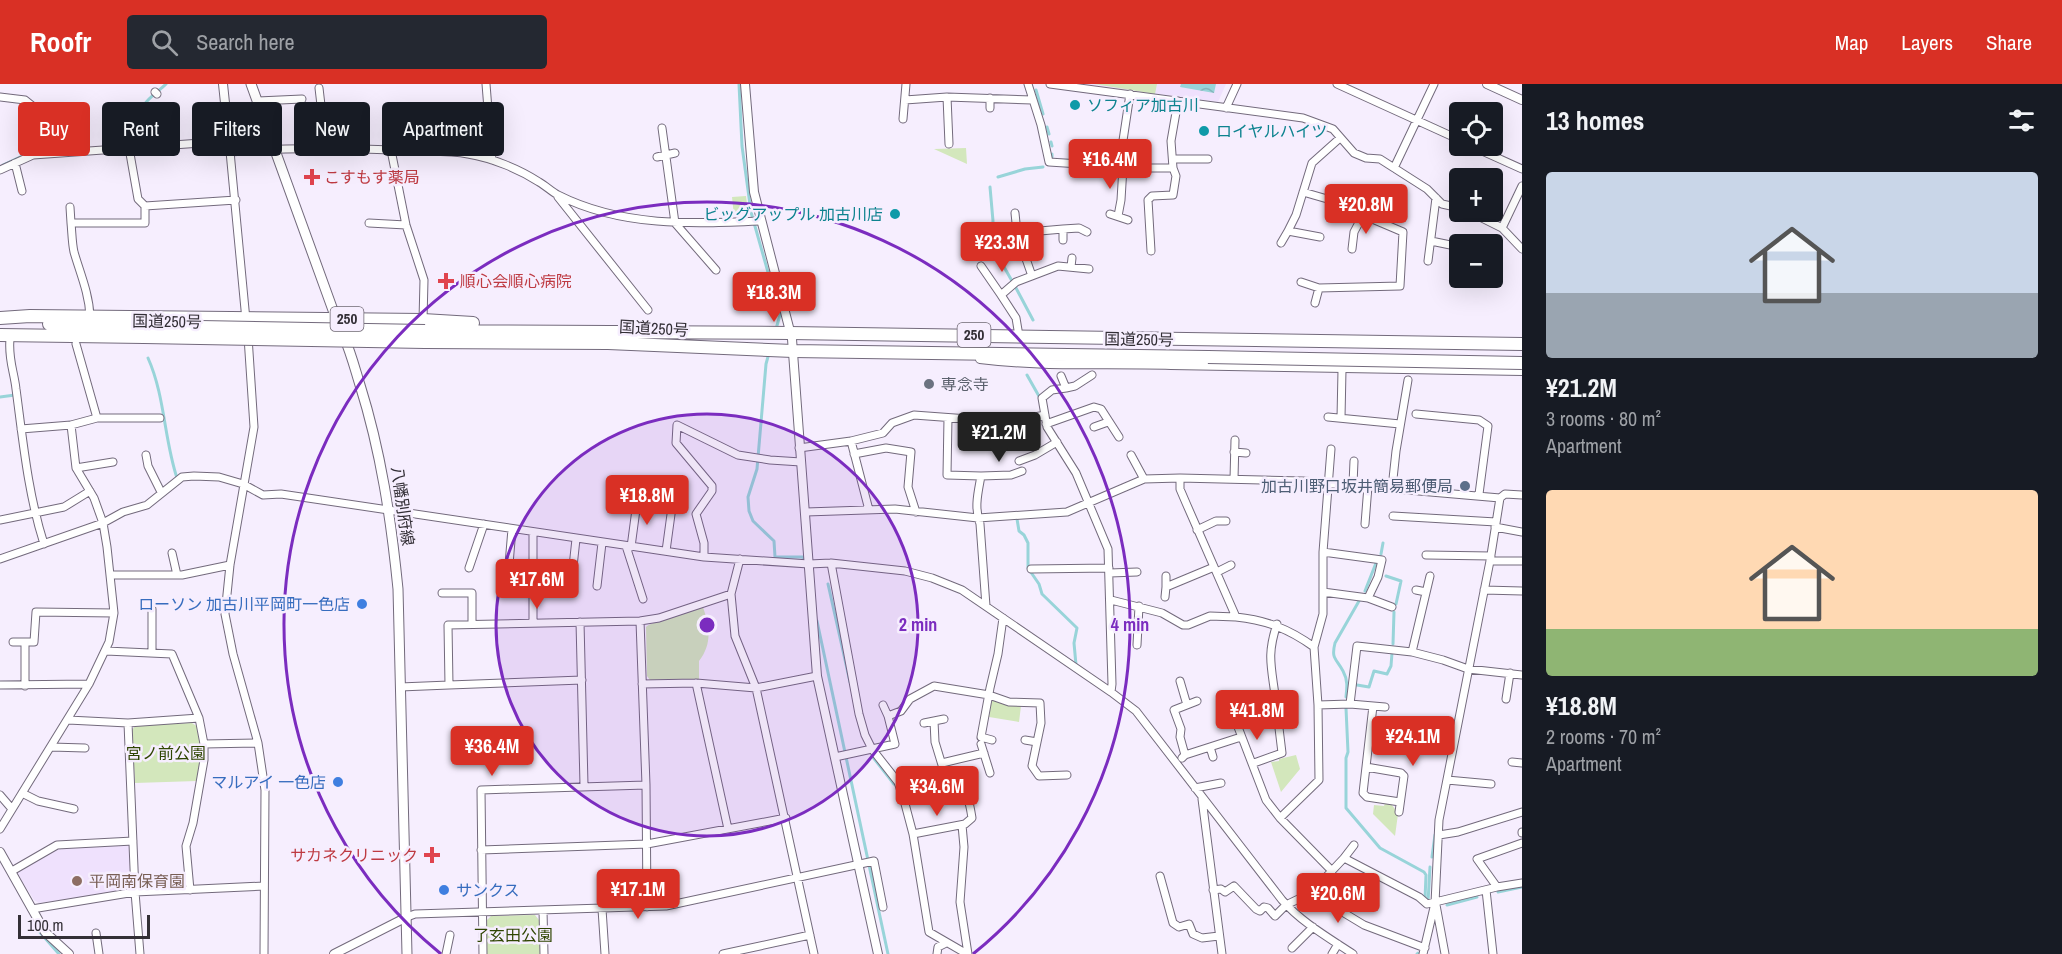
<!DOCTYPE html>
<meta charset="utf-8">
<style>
:root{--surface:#171b24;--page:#242831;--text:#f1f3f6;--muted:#9ea1a6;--accent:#d93025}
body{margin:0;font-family:"Archivo Narrow","Noto Sans JP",sans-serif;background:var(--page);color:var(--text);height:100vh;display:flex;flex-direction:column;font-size:22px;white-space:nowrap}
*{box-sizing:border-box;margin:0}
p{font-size:20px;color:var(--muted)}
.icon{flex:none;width:33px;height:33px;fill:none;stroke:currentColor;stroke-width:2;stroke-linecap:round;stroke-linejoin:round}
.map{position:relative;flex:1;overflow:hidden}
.drawer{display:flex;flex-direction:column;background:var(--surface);width:540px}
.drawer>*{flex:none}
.top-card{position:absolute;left:18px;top:18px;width:570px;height:54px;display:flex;gap:12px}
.fabs{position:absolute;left:1449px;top:18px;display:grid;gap:12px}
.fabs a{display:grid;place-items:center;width:54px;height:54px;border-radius:6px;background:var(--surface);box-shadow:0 6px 24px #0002;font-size:30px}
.scale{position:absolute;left:18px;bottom:15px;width:132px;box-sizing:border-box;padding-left:6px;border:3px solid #332f36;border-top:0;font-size:16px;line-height:21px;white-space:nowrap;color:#332f36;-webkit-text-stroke:4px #f6eefe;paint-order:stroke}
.price{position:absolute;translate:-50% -51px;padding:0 14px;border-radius:6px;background:var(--accent);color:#fff;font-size:20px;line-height:39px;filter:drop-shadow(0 2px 3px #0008)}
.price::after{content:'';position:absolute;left:50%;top:36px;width:18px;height:14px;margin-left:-9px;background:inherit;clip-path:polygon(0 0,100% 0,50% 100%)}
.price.on{background:#222;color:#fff}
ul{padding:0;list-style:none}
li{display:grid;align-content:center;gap:12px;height:318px;padding:0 24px}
li span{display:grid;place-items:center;height:186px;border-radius:6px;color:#555}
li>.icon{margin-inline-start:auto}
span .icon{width:108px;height:108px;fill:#fffc;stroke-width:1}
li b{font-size:26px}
h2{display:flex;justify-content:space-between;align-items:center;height:72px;padding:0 24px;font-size:26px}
.pill{padding:0 21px;border-radius:6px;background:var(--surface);box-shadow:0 6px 24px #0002;font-size:21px;line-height:54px}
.pill.on{background:var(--accent);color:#fff}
header{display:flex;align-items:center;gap:36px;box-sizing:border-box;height:84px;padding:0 30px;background:var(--accent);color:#fff}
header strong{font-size:28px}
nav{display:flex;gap:33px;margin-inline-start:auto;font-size:21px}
.search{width:420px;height:54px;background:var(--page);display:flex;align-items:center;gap:15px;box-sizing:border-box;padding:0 21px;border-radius:6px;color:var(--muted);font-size:22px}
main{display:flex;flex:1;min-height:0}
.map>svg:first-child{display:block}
.built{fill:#efe1fd}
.green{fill:#d3e7bc}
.water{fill:url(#water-waves)}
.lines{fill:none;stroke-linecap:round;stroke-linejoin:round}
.stream{stroke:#98d4d9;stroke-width:3}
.minor-casing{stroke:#736a7c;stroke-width:9}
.tertiary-casing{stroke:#736a7c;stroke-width:10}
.secondary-casing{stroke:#736a7c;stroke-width:11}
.trunk-casing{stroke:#736a7c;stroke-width:14}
.minor{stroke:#fff;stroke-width:7}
.tertiary{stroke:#fff;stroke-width:8}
.secondary{stroke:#fff;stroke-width:9}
.trunk{stroke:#fff;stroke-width:12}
.trunk-bridge-casing{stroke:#736a7c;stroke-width:14;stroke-linecap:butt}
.trunk-bridge{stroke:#fff;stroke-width:12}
.ring{fill:none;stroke:#7b2cbf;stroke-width:3}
.culture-dot{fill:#0f9aa8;stroke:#f6eefe;stroke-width:2}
.health-dot{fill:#e0444e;stroke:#f6eefe;stroke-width:2}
.worship-dot{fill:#6b7280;stroke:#f6eefe;stroke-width:2}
.service-dot{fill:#5c6f8a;stroke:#f6eefe;stroke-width:2}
.shop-dot{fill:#3f7fe0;stroke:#f6eefe;stroke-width:2}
.education-dot{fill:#8d6e63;stroke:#f6eefe;stroke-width:2}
.labels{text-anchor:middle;stroke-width:5;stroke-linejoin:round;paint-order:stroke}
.shield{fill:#f6eefe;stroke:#6e6872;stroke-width:1.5}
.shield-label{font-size:15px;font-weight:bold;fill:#332f36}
.culture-label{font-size:16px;fill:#0d838f;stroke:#f6eefe;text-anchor:start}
.health-label{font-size:16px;fill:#be3a42;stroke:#f6eefe;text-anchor:start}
.street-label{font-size:16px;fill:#332f36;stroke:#f6eefe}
.worship-label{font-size:16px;fill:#5b616d;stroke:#f6eefe;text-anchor:start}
.service-label{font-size:16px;fill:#4e5e75;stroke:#f6eefe;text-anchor:end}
.shop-label{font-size:16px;fill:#366cbe;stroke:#f6eefe;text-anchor:end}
.park-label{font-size:16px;fill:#2f4502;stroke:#f6eefe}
.education-label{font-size:16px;fill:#785e54;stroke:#f6eefe;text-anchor:start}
.centre{fill:#7b2cbf;stroke:#f6eefe;stroke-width:3}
.ring-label{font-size:18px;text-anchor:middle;font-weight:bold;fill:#7b2cbf;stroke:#f6eefe;stroke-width:5;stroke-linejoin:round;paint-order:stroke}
</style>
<header>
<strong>Roofr</strong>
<div class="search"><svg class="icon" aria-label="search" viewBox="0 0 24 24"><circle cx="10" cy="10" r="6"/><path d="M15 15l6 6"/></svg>Search here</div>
<nav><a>Map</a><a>Layers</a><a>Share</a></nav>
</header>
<main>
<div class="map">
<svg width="1522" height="870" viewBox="0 0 1522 870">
<defs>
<pattern id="water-waves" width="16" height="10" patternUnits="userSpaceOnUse" patternTransform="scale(1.5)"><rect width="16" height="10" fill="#98d4d9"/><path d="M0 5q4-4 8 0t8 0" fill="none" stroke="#83b6bb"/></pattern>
</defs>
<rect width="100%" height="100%" fill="#f6eefe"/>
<!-- built -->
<path class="built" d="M1083,0H1226L1218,18Z
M131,759L132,806L39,819L34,816L16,787L58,762Z"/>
<!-- green -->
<path class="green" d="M1094,0H1157L1155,10Z
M966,64L967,80L934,65Z
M746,112L748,128L734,132L732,113Z
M703,523C710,544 712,560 699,577V595L650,596L647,592L646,543C650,538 692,527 703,523Z
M992,615L1006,621L1021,622L1019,638L989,633Z
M192,639L198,643L201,668L197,697L135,699L132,646L136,641Z
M1296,671L1300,685L1281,708L1271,678L1279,677V675Z
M1385,719L1391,720L1395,725V729L1398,730L1395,752L1373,730L1374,721L1384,722Z
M535,831L539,836L540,870H487L486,837L491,832Z"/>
<!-- water -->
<path class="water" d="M1181,0H1216L1214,9L1180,3Z"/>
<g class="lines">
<!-- stream -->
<path class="stream" d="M739,0L742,62L751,128L780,231L776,245
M1036,6L1043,30
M1047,43L1049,50
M1051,58L1052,62
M126,61C143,46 134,36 144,21C149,13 159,7 166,0
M1052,70V73
M3,81L33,67L66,65
M998,93L1025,85L1043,83
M990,103L993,137L991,160L1012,197
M1016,204L1033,236
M769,269L766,280L757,385L748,413L749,427L753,437L774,457L775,473H803L804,478
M148,274C165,312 164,355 177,394
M1027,291L1040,314
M0,313L15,311
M1017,435L1019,447L1024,451L1028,459V484L1039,500L1042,510L1077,544L1074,559L1076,581
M1381,470L1383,459
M1386,492L1401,497L1396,520
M828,500L850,598
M1365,507L1376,479
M817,537L888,870
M1393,560L1394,528
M1357,601L1369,603L1374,587L1387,590L1391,582L1392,569
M1346,613C1347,604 1348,596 1343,587C1336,574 1331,575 1335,559L1359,517
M1346,624L1348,668L1346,674V724L1380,764L1424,788L1426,791L1425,815
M872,672L894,700
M1432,773L1435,751
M1498,808L1522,803
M1428,818L1430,783
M1447,821L1477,813
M37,845L59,870
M1417,870L1418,869"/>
<!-- minor casing -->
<g class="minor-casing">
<path id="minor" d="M486,0L492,76
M1028,0L1041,41L1049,78L1142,84H1173L1171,57L1178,17
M1050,0L1303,34L1333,45L1354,69L1366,74L1380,75L1427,105L1442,120L1460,124
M1337,0L1460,56
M319,4L326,64
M155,8L157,10
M0,13L25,16L35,24L58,28
M947,13L949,60
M990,14V24
M905,16L947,13L1032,16
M258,17L302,15
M468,24L488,22
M1226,24L1237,0
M903,35L906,0
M662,44L675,139L716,186
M1471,62L1522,85
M391,66L406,141L424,196L423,236
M231,68C290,63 349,64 408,67C428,68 449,66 468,70C492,74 519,85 539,98C546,102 552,108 558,111C621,143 692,140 760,137
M657,73L675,69
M1173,75H1208
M15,79L22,107
M1119,83L1130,10
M1394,84L1434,0
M0,86L33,71L229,57L246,236
M558,113L648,226
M145,122L236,116
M70,123L71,139
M1470,128L1502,144L1522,165
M1015,129L1017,149L1032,192
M1110,130L1128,136
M1118,132L1121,116L1123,83
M369,139L406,141
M1502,144L1522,102
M1063,145L1079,144L1087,148
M1017,149L1063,145V156
M1320,153L1288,147L1296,131L1312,79L1340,54
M1431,157L1460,163
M1281,159L1288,147
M1352,165L1354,148L1363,131
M1151,167L1148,116L1152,112L1173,111L1176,92L1173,84
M1428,177L1436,114
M981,182L1001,211
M1071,183L1072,174
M1301,198L1319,204L1400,202L1403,148L1363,131L1348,121L1303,108
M1315,219L1319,204
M90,232C89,209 80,189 74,168C72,159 72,149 71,139H145V122L138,115L129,64
M1019,252L1016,234L1001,211L1016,198L1058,182L1089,185
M248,253L254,343L230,481L225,530L233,570L258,659L265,706L264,870
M10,255C8,275 14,287 16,305C23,357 28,410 44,460
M1061,292L1066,304L1052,306L1042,314L1047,343L1076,389L1108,465L1112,600L1111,608
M1066,304L1075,302L1092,291
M1416,330L1479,336L1488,342L1479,410
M1328,333L1400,340
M97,334H160
M948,334L947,391L981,392C978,409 974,423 980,440L986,522
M1341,334L1342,286
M1046,340L1094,323L1101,325L1119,353
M1094,343L1108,338
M21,345L71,341
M851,357L869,426
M799,364L851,357L883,349L892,339L914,331L1009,338L1045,331
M1234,368L1246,369
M854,370L886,364L911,368L908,403L916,428
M146,371L148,382L161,408
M1131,371L1144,395
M1019,377L1035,371L1057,358
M76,384L113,378
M981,392L1011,391L1022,387
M1180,394V405L1186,419L1236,533C1266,536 1289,545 1314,563
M1234,395L1235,356
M1353,400L1354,377
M1392,404L1396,367L1408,296
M806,428L895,425L978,434L1067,428L1144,395L1180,394L1303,397L1500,414L1505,410L1522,411
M1393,432L1496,438
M0,436L64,423L90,407
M1365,440L1368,402
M1495,443L1522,448
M1197,446L1216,437H1226
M533,448V538
M626,462L643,515
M631,463L637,418
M666,467L672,423L667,422
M1323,468L1382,476L1378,493L1368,514
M172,469L177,491
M1426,471L1491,472
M704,473V459L696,430L712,407V402L676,359L677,341L738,371L770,376L801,378
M0,475L103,439L123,428L147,421L182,393L194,392L219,393L243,400L263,411L281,410L704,473L809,480L831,479L905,487L932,494L962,506L1111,608L1136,627L1282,816C1301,838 1329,854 1353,870
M740,475L731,510L735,552L756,604L814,870
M1490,477H1522
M831,479L859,630L865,651L872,665L898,698L904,716L913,750L929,848L967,870
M469,484L484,440
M1031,485L1109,484
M1217,488L1231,481
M1110,489L1137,488
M110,491H182L230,481
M508,492L512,445
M571,501L576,455
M597,502L602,459
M1166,503V492
M1416,506L1426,508
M1484,506L1522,507
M1323,508L1368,514L1392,523
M442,509H472V540
M1165,513L1166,503L1214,483
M1111,516L1162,529L1183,541H1188L1210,532L1236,533
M152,525V569
M640,537L646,701L647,823
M580,538L584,701
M1277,540C1267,570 1271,581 1275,611L1228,617L1266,716L1280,734L1332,787
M13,558H34L36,528L114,529
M1137,561L1139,522
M106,567L172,570L199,634
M1412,568L1430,492
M1180,597L1187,621
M696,599L728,745
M642,600L696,599L756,604L817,592
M0,601L89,600
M449,601L582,596
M25,602V558
M400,603L449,601L448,541L640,537L659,534L731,510
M1506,615L1510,589
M1350,620L1357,562L1412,568L1443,576L1468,585L1522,591
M883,621L888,632
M1318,621L1350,620L1385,623
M1373,622L1363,709L1367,713L1400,718
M68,636L128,639L199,634L204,660V676L193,739L186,762L190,806
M934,637L935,658L949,704
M128,639L135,808L140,870
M924,639L944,635
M992,656L981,653L990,604L998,570L1003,534
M1025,656L1037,658
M204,660L258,659
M981,660L990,689
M51,663L85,664
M1210,663L1213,673
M1185,671L1180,653L1181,645L1174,626L1197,617
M835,673L895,660L888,632L901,627L910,615L934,602L989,611L1009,618L1040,619L1041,639L1032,682L1039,692L1067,691
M1182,674L1185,671L1241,653
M1512,678L1522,679
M942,679L984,669
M1254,679L1282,669L1275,611
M1366,683L1401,689L1404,692L1399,728
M1447,696L1491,700
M1195,704L1221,699
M22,709L38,717L74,725
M0,711L12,725
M1202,715L1222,870
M904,716L949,704H960C969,712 970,722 972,734L965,740L913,750
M1280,734L1319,696L1318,621L1314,563L1323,530V468L1331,365
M962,741L964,763L960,818L968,870
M0,745L89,600L109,558L114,529L107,463L103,439L94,414L76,384L71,341L97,334L76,260
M1522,748V749
M1439,751L1458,748L1522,728
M481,766L647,760L786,734
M1344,774L1354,761
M12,787L57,761L133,757
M1160,792L1173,839L1179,843L1189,840L1193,850L1202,854L1219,852
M1497,803L1477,775L1522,759
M1213,806L1221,805L1225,808L1234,802L1256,825L1260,827L1264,823L1268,824L1275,832L1286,821L1311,809
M1486,806L1493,870
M1368,808L1376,791
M1436,821L1445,870
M32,825L135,808L264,802
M602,825L605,870
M543,826L544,870
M407,833L415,830L666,822L874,777L883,823
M96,849L99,870
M1292,864L1313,843
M1425,864L1364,841L1311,809L1344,774L1419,813L1427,820L1497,803L1522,799
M446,870L450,851
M483,870L481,706L646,701
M723,870L810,851
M937,870L938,863L946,859
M1332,870L1338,860
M1423,870L1435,819L1439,736L1490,477L1500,414"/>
</g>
<!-- tertiary casing -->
<g class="tertiary-casing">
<path id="tertiary" d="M223,0L229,57
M745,0L754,108L792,255L817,592L878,870
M1487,0L1522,16
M980,275C1044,283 1107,279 1171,281C1288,284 1405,286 1522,287
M0,768L45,848L69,870
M334,870L407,833"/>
</g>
<!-- secondary casing -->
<g class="secondary-casing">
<path id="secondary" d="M251,0L338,240
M344,253C351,269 355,285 360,301C381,368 391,435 398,505L407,870"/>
</g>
<!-- trunk casing -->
<g class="trunk-casing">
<path id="trunk" d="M0,234L30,232L423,236L473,239
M49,240L144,242
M425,247L790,249L1522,260
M0,251L144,253
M425,258L608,259L793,267L1208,273"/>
</g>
<!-- minor -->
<use href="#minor" class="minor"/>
<!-- tertiary -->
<use href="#tertiary" class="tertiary"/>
<!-- secondary -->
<use href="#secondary" class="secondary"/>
<!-- trunk -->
<use href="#trunk" class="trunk"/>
<!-- trunk-bridge casing -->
<g class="trunk-bridge-casing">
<path id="trunk-bridge" d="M144,242L425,247
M144,253L425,258
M1208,273L1522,279"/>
</g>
<!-- trunk-bridge -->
<use href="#trunk-bridge" class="trunk-bridge"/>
</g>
<!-- distance rings -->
<circle cx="707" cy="541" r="211" fill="#7b2cbf" fill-opacity=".12"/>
<g class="ring">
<circle cx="707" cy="541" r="211"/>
<path d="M441 870A423 423 0 1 1 973 870"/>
</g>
<!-- markers -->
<g class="culture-dot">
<circle cx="1075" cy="21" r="6"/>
<circle cx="1204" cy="47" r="6"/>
<circle cx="895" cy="130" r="6"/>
</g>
<g class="health-dot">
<path d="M309 84h6v6h6v6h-6v6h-6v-6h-6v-6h6z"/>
<path d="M443 188h6v6h6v6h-6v6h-6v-6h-6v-6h6z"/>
<path d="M429 762h6v6h6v6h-6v6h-6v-6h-6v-6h6z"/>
</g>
<circle class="worship-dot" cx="929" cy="300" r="6"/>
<circle class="service-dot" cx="1465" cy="402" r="6"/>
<g class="shop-dot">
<circle cx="362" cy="520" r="6"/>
<circle cx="338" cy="698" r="6"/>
<circle cx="444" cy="806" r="6"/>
</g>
<circle class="education-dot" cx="77" cy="797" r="6"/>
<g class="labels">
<!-- shield labels -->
<g class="shield">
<rect x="330.5" y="223" width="33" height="24" rx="4.5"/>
<rect x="957.5" y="239" width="33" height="24" rx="4.5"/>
</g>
<g class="shield-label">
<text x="347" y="240">250</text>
<text x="974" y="256">250</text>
</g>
<!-- culture labels -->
<g class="culture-label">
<text x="1087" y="27">ソフィア加古川</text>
<text x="1216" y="53">ロイヤルハイツ</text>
<text x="883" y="136" text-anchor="end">ビッグアップル 加古川店</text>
</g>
<!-- health labels -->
<g class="health-label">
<text x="324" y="99">こすもす薬局</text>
<text x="460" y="203">順心会順心病院</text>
<text x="418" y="777" text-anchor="end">サカネクリニック</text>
</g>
<!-- street labels -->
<g class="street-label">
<text transform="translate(167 237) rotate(1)" y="6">国道250号</text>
<text transform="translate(654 244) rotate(3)" y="6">国道250号</text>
<text transform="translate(1139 255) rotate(1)" y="6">国道250号</text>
<text transform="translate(403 422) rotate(82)" y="6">八幡別府線</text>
</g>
<!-- worship labels -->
<g class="worship-label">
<text x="941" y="306">専念寺</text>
</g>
<!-- service labels -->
<g class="service-label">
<text x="1453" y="408">加古川野口坂井簡易郵便局</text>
</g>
<!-- shop labels -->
<g class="shop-label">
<text x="350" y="526">ローソン 加古川平岡町一色店</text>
<text x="326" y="704">マルアイ 一色店</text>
<text x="456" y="812" text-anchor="start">サンクス</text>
</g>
<!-- park labels -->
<g class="park-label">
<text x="166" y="675">宮ノ前公園</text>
<text x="513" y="857">了玄田公園</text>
</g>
<!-- education labels -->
<g class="education-label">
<text x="89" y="803">平岡南保育園</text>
</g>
</g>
<circle cx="707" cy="541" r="9" class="centre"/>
<g class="ring-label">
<text x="918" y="547">2 min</text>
<text x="1130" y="547">4 min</text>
</g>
</svg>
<div class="fabs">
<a><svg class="icon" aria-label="locate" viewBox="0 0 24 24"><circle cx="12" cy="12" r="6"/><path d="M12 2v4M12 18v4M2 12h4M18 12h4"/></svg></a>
<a>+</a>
<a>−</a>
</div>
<div class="scale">100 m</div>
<b class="price" style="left:1110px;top:106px">¥16.4M</b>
<b class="price" style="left:1366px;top:151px">¥20.8M</b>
<b class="price" style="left:1002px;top:189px">¥23.3M</b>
<b class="price" style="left:774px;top:239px">¥18.3M</b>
<b class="price on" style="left:999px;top:379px">¥21.2M</b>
<b class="price" style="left:647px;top:442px">¥18.8M</b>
<b class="price" style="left:537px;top:526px">¥17.6M</b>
<b class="price" style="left:1257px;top:657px">¥41.8M</b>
<b class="price" style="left:1413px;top:683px">¥24.1M</b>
<b class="price" style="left:492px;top:693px">¥36.4M</b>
<b class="price" style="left:937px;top:733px">¥34.6M</b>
<b class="price" style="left:638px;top:836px">¥17.1M</b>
<b class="price" style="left:1338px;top:840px">¥20.6M</b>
<div class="top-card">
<a class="pill on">Buy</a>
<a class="pill">Rent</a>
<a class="pill">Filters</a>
<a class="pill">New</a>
<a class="pill">Apartment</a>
</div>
</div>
<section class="drawer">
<h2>13 homes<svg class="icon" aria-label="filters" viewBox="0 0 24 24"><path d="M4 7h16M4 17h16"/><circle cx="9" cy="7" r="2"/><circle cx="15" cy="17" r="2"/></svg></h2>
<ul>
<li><span style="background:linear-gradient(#c9d6e8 65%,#9aa5b1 0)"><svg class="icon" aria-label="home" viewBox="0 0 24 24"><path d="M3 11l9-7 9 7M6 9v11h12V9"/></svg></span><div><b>¥21.2M</b><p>3 rooms · 80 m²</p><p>Apartment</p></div></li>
<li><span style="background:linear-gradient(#ffd9b3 75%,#8fb573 0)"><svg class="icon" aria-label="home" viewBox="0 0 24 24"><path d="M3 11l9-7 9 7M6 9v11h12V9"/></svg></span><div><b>¥18.8M</b><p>2 rooms · 70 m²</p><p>Apartment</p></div></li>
</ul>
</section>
</main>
